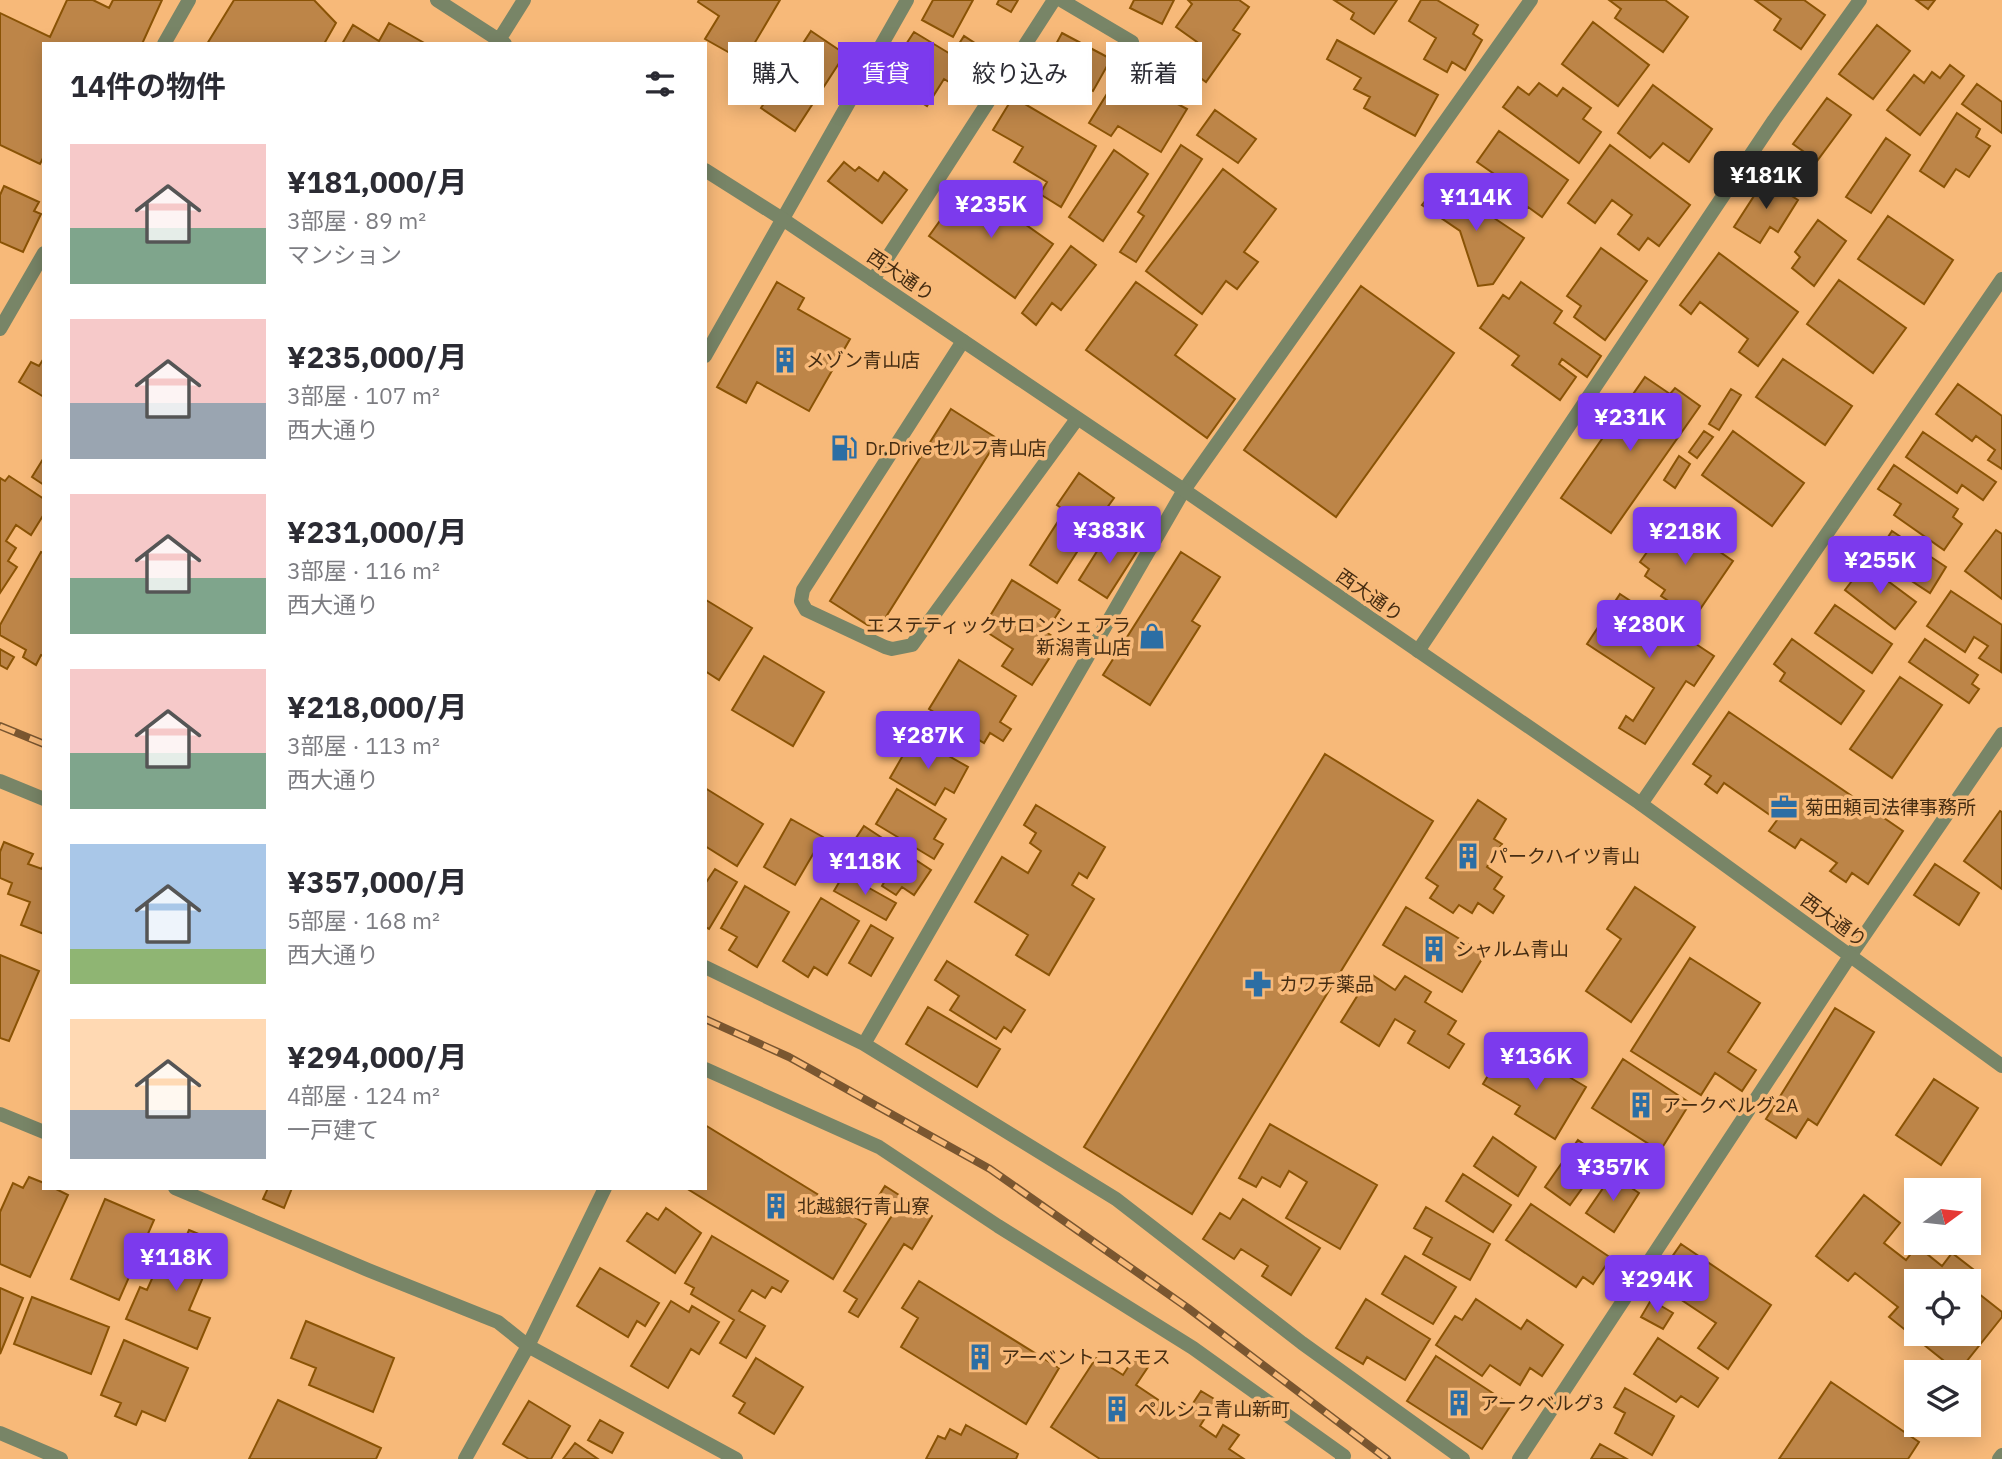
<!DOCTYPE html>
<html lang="ja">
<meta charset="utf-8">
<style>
:root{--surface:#fff;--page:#f7f7f7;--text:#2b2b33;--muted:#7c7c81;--accent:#7c3aed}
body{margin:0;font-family:"IBM Plex Sans","Noto Sans JP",sans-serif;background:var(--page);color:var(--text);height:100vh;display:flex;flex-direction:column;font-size:26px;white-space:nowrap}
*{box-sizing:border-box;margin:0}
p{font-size:23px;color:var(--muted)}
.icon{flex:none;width:38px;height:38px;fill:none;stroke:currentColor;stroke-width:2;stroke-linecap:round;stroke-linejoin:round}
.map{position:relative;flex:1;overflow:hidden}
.drawer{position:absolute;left:42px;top:42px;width:665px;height:1148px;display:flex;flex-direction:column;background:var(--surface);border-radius:0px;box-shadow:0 4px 18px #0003}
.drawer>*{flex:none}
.banner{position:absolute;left:728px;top:42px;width:665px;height:63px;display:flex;gap:14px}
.needle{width:46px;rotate:75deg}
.controls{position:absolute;left:1904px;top:1178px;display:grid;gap:14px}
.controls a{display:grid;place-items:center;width:77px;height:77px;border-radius:0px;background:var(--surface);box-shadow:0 4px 18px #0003;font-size:35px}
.price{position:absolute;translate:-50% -60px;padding:0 16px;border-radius:7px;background:var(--accent);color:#fff;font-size:23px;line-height:46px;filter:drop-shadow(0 2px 4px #0008)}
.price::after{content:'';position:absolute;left:50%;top:42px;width:21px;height:16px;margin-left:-10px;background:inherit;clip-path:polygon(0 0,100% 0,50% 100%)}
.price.current{background:#222;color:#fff}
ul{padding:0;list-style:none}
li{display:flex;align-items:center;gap:21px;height:175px;padding:0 28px}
li span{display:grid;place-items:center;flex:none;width:196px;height:140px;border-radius:0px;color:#555}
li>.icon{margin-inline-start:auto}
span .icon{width:84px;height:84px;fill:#fffc;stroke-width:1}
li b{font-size:30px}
h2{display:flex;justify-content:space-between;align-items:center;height:84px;padding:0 28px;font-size:30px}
.tag{padding:0 24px;border-radius:0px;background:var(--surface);box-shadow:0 4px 18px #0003;font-size:24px;line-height:63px}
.tag.current{background:var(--accent);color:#fff}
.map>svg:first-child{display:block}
.building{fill:#bd8548;stroke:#8a5305;stroke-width:2;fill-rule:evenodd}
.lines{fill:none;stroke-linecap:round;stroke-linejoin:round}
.service{stroke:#788567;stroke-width:14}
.minor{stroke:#788567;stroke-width:14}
.tertiary{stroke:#788567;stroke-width:14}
.rail-casing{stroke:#7a5630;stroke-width:8}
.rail{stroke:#f7b979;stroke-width:5;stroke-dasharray:16;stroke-linecap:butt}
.labels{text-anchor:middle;stroke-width:7;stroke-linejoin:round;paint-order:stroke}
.street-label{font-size:19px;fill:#462d12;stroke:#f7b979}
.poi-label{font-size:19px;fill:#462d12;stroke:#f7b979;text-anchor:start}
</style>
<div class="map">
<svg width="2002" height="1459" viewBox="0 0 2002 1459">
<rect width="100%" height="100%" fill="#f7b979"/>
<!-- building -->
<path class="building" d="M67,0H93L109,8L113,0H162L142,44H44V156L40,164L0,145V13L50,37Z
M234,0H314L336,23L324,44H207Z
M699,0H780L744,61L705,39L719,16L698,2Z
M933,0H973L953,37L922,20Z
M999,0H1018L1011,12L997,4Z
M1134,0H1174L1162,24L1130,8Z
M1188,0H1239L1249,7L1233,30L1240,34L1206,82L1175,59L1182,49L1188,53L1197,42L1176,27L1192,4Z
M1334,0H1397L1374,34L1351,19L1354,13Z
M1421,0H1437L1478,25L1473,34L1482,40L1465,70L1452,62L1447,72L1424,59L1436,38L1409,21Z
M1609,0H1665L1688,17L1663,52L1615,18L1621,9Z
M1755,0H1804L1825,15L1801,49L1774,30L1781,19Z
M1916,0H1935L1928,9Z
M1593,22L1649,65L1618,106L1562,64Z
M389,23L426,44H342L353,25L379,41Z
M1877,25L1910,51L1873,99L1839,74Z
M811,31L845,54L795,131L761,108Z
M914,32L952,55L964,36L987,51L962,90L944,79L927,106L884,78Z
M1062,33L1111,59L1093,91L1044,66Z
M1337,40L1438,95L1415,136L1364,108L1370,97L1354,89L1361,78L1327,59Z
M1950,65L1964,76L1920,135L1887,110L1914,75L1924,83L1932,72L1940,78Z
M1123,68L1152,86L1157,77L1178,90L1172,101L1187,109L1161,152L1118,126L1111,136L1089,123Z
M1539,83L1557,96L1563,88L1591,108L1583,119L1601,132L1579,163L1503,107L1518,87L1529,95Z
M1977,84L2002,102V133L1962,104Z
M1653,85L1712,129L1689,162L1663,143L1650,158L1618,133Z
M1013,97L1096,146L1061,207L1040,194L1047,182L1014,162L1023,147L993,130Z
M1827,98L1851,115L1817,161L1793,144Z
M1215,110L1256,139L1238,163L1197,135Z
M1957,113L1980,129L1976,137L1990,146L1969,177L1956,169L1944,187L1920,171Z
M1499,131L1568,180L1542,217L1528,207L1522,214L1500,198L1504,193L1491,184L1497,176L1477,162Z
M1886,138L1910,155L1871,213L1846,197Z
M1181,145L1202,159L1136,262L1120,252L1144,216L1138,212Z
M1610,145L1690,205L1659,246L1648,238L1639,250L1618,234L1632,215L1612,200L1595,223L1568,203Z
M1114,150L1148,174L1103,241L1069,217Z
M844,162L855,171L859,167L878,181L884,172L907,190L882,223L828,181Z
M1223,169L1276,209L1244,252L1258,262L1237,289L1226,281L1202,314L1146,271Z
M1765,179L1798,200L1778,232L1770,227L1760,243L1734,227Z
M1440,182L1524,238L1493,284L1478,286L1460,231L1422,205Z
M967,183L1053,244L1015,298L929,236Z
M4,186L39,202L34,211L41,214L23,252L0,242V195Z
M1888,216L1953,260L1924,304L1858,259Z
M1818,220L1846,241L1814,286L1792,268L1800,257L1795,252Z
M1071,246L1096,265L1061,310L1052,303L1036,325L1022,313Z
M1601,248L1647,281L1605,340L1574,317L1581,306L1567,296Z
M1719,253L1798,312L1758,366L1739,352L1748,339L1700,302L1691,314L1680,305Z
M1839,280L1906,328L1873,373L1807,324Z
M777,282L804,298L798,309L850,339L809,411L757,382L746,403L717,387Z
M1136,282L1197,325L1175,355L1235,399L1207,438L1086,350Z
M1521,282L1562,311L1554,323L1601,356L1587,377L1562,359L1559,364L1576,377L1560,400L1512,365L1519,356L1480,328L1503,295L1509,299Z
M1361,286L1454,353L1336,517L1244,450Z
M44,358V397L19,382L31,362L39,366Z
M1783,359L1852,406L1825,445L1756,397Z
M1645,377L1670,394L1675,388L1700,406L1611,533L1561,498Z
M1958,384L2002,416V469L1988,460L1995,450L1976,436L1972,441L1936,414Z
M1731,389L1741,395L1719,430L1709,424Z
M951,409L998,439L877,631L830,601Z
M1704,431L1713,437L1697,458L1689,452Z
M1733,431L1804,483L1772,526L1702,475Z
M1923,432L1996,482L1983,500L1962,485L1957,493L1906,457Z
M1679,456L1690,464L1675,488L1664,480Z
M43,459L44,460V485L32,477Z
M1894,465L1958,509L1953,517L1962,524L1944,550L1894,515L1901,504L1878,489Z
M1079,473L1114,498L1091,530L1057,505Z
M9,476L44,499V514L31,535L16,525L6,541L16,548L8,561L17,567L0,593V478L5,481Z
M1671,518L1733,561L1694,618L1661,596L1665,590L1645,576L1649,569L1640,562Z
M1059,520L1086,538L1057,583L1030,565Z
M1996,530L2002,534V599L1965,571Z
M1892,531L1946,567L1930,593L1875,557Z
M1106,537L1123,548L1129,538L1141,545L1107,598L1079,580Z
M41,552L44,553V656L41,655L36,665L23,657L26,650L0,635V625Z
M1181,552L1220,577L1192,621L1200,626L1150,705L1103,675Z
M1865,564L1916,602L1895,629L1845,590Z
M1012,580L1060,610L1046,632L1052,636L1046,646L1054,651L1032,685L1002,666L1013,649L982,629Z
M1951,591L2002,625L2001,672L1979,658L1988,646L1974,637L1965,652L1927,626Z
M1620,594L1714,656L1694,686L1686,681L1645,744L1619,728L1626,716L1633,721L1654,688L1587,644Z
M706,600L752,628L719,680L705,671Z
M1835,605L1892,644L1872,673L1815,633Z
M1792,639L1864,691L1841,724L1780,681L1785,673L1774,664Z
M1925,639L1978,675L1972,684L1979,689L1969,703L1909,662Z
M0,649L14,657L7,669L0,665Z
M764,656L824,692L793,746L732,710Z
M959,660L1016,696L1000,722L1011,729L1003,741L990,733L984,743L929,709Z
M1900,677L1942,705L1892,778L1850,749Z
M1729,712L1903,831L1868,884L1852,873L1846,882L1830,871L1837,863L1801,839L1795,848L1769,831L1777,820L1724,783L1717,793L1705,784L1711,776L1693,764Z
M935,722L962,743L957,751L929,729Z
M914,736L968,767L954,793L945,788L935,805L890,778Z
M1325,754L1433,821L1192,1214L1084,1147Z
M705,788L763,824L737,866L705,846Z
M897,789L946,819L934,839L943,844L934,859L876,824Z
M1478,800L1506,819L1494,839L1502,844L1487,867L1502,877L1494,889L1504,896L1493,913L1478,903L1472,913L1459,905L1453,913L1430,898L1438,886L1426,878Z
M1036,805L1105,847L1087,878L1079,873L1072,885L1094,899L1049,975L1016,955L1028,935L975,902L1002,857L1028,873L1041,851L1030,843L1036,833L1024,825Z
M2000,811L2002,812V889L1964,861Z
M791,819L823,837L795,885L764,867Z
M864,826L931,870L914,895L902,887L896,895L882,886L886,879L846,853Z
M4,842L33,854L28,864L42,869L44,863V934L21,925L30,902L8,894L12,883L0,878V852Z
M1935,864L1979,893L1959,925L1914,895Z
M715,869L737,882L709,929L705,927V884Z
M844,874L896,903L886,920L834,891Z
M745,886L789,912L757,967L729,950L737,937L721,928Z
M1635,887L1695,927L1631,1022L1586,991L1621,939L1607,929Z
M821,898L859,921L827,975L814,967L808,977L783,961Z
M1406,907L1485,954L1462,992L1383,945Z
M871,925L893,938L871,976L849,963Z
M0,955L39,971L9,1041L0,1038Z
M1690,958L1760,1003L1728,1052L1756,1070L1742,1091L1715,1073L1701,1095L1631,1051Z
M947,961L1025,1010L1011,1032L1004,1027L996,1039L950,1010L959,996L935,980Z
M1371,974L1395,990L1405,976L1431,992L1425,1002L1456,1021L1448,1034L1464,1044L1449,1068L1408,1043L1415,1031L1395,1019L1379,1046L1341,1022Z
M928,1007L1000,1049L977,1087L906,1044Z
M1835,1008L1874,1032L1817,1125L1808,1119L1796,1138L1766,1119Z
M1502,1052L1525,1066L1532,1055L1586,1087L1555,1139L1515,1114L1520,1106L1483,1084Z
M1623,1059L1690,1103L1660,1151L1592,1108Z
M1934,1079L1978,1108L1941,1165L1896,1135Z
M1270,1124L1377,1185L1340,1249L1286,1218L1307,1182L1289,1171L1280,1187L1262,1177L1256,1187L1239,1178Z
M705,1125L866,1224L833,1279L686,1188H705Z
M1493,1137L1536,1167L1518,1196L1474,1166Z
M1578,1140L1604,1158L1570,1205L1545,1187Z
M1463,1174L1511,1205L1493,1232L1446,1201Z
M1612,1175L1639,1193L1614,1232L1586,1213Z
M29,1177L44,1183V1188H54L68,1195L30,1277L0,1264V1212L13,1183L23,1188Z
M885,1186L932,1216L912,1249L904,1244L858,1317L849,1312L857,1299L844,1291L891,1217L873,1205Z
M268,1188H292L284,1208L263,1199Z
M1864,1195L1900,1223L1884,1243L1906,1260L1917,1246L1942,1266L1952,1253L1978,1273L1969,1286L2002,1312V1317L1958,1372L1889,1317L1898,1307L1855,1273L1848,1281L1816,1256ZM1916,1281H1969V1334H1916Z
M105,1199L154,1220L119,1300L71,1279Z
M1243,1199L1320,1248L1291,1295L1262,1276L1268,1266L1241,1249L1234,1259L1203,1239L1220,1213L1230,1219Z
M1531,1204L1611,1258L1593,1284L1583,1277L1576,1287L1506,1240Z
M1426,1207L1490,1244L1470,1280L1423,1254L1432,1238L1414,1228Z
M666,1208L701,1233L675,1273L627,1241L647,1213L658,1220Z
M189,1230L218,1242L189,1310L210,1318L197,1349L126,1319L140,1287L147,1290L166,1247L179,1253Z
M712,1236L788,1281L781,1292L772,1287L765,1298L752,1290L739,1311L765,1326L746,1358L720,1343L734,1320L691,1294L694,1288L685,1283Z
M1681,1244L1771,1305L1728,1369L1698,1348L1716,1323L1668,1291L1676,1281L1662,1271Z
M1405,1256L1456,1287L1433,1324L1382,1294Z
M600,1268L659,1303L645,1326L637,1321L628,1337L577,1306Z
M919,1281L1059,1368L1026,1424L901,1347L918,1318L902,1308Z
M0,1288L23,1298L0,1354Z
M32,1297L109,1327L91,1374L14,1344Z
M1366,1299L1430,1339L1405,1380L1367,1357L1363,1364L1336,1348Z
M1476,1299L1521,1329L1527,1320L1563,1345L1542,1376L1530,1368L1520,1385L1490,1365L1482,1376L1436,1345L1455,1316L1462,1320Z
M1651,1300L1673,1313L1663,1329L1641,1317Z
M671,1301L689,1312L692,1306L719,1322L699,1354L691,1349L668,1388L631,1366Z
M306,1321L394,1358L373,1412L309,1385L316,1368L291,1358Z
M1658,1338L1718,1378L1698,1407L1681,1396L1676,1402L1634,1374Z
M124,1340L188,1368L165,1421L142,1411L136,1425L115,1416L121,1403L101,1395Z
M1136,1355L1150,1364L1136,1385L1184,1417L1201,1391L1216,1400L1200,1426L1216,1437L1223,1425L1239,1435L1229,1449L1244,1459H1100L1051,1427L1096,1358L1123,1375Z
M1436,1356L1511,1405L1482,1449L1407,1401Z
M756,1358L803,1387L774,1434L739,1413L745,1403L733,1396Z
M1831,1382L1919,1442L1908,1459H1779Z
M1625,1388L1674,1416L1652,1455L1615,1433L1625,1413L1614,1407Z
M278,1400L381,1448L376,1459H249Z
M529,1401L570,1426L551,1459H529L503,1444Z
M600,1420L623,1433L612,1453L588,1440Z
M966,1425L1018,1454L1016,1459H926L938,1436L945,1439L950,1429L961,1435Z
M575,1443L598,1459H563Z
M1600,1444L1627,1459H1591Z"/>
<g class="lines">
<!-- service -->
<path class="service" d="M963,341L803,590L801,601L806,610L885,647L892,649L912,645L1077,419"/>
<!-- minor -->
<path class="minor" d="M1061,0L1132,42
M164,44L189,0
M873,280L1054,0
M0,329L44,253
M705,356L907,0
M1418,651L1774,120L1860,0
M0,781L44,799
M1641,804L2002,279
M705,967L864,1044L1116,1199L1302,1343L1463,1459
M864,1044L1184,490L1531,0
M705,1069L879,1147L998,1226L1193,1348L1344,1456L1342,1459
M0,1114L44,1132
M175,1188L368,1270L498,1322L528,1346L736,1459
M0,1433L61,1459
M465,1459L528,1346L605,1188
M1519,1459L1850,956L2002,734
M1999,1459L2002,1455"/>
<!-- tertiary -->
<path class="tertiary" d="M437,0L505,44
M499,40L524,0
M705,170L784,220L1184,490L1641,804L2002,1066"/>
<!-- rail casing -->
<g class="rail-casing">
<path id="rail" d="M0,726L44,744
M705,1019L789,1057L990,1169L1188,1308L1387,1459"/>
</g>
<!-- rail -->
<use href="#rail" class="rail"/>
</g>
<!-- icons -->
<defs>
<g id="building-bare" transform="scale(2.1)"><path d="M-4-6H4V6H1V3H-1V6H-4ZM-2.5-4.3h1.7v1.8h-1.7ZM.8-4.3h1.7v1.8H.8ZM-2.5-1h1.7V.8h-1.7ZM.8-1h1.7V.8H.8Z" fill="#2c6ea4" stroke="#f7b979" stroke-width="2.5" paint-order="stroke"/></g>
<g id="fuel-bare" transform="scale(2.1)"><path d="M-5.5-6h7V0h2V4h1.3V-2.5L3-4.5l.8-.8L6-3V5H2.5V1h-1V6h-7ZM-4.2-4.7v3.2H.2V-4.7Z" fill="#2c6ea4" stroke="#f7b979" stroke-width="2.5" paint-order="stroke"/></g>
<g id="shop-bare" transform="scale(2.1)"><path d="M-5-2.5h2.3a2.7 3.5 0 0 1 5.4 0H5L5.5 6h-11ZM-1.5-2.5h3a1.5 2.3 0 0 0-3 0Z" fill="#2c6ea4" stroke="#f7b979" stroke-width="2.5" paint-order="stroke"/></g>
<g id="office-bare" transform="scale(2.1)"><path d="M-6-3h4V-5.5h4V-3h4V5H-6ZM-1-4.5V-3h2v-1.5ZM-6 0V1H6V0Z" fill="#2c6ea4" stroke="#f7b979" stroke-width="2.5" paint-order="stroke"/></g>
<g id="pharmacy-bare" transform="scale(2.1)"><path d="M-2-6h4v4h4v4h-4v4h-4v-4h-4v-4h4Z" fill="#2c6ea4" stroke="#f7b979" stroke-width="2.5" paint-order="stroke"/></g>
</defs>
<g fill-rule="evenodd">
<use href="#building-bare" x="785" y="360"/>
<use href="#fuel-bare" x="844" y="448"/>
<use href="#shop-bare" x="1152" y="636"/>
<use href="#office-bare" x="1784" y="807"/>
<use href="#building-bare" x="1468" y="856"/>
<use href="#building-bare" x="1434" y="949"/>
<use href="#pharmacy-bare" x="1258" y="984"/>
<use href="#building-bare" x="1641" y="1105"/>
<use href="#building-bare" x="776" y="1206"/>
<use href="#building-bare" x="980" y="1357"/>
<use href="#building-bare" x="1459" y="1403"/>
<use href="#building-bare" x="1117" y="1409"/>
</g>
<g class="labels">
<!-- street labels -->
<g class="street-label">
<text transform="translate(901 275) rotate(34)" y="7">西大通り</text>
<text transform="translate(1370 595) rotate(35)" y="7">西大通り</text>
<text transform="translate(1834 920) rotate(36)" y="7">西大通り</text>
</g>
<!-- poi labels -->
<g class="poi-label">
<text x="806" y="367">メゾン青山店</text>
<text x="865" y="455">Dr.Driveセルフ青山店</text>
<text x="1131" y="632" text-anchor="end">エステティックサロンシェアラ<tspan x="1131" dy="22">新潟青山店</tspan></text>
<text x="1805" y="814">菊田頼司法律事務所</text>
<text x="1489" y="863">パークハイツ青山</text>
<text x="1455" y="956">シャルム青山</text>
<text x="1279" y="991">カワチ薬品</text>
<text x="1662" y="1112">アークベルグ2A</text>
<text x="797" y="1213">北越銀行青山寮</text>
<text x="1001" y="1364">アーベントコスモス</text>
<text x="1480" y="1410">アークベルグ3</text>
<text x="1138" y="1416">ペルシュ青山新町</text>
</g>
</g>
</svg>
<div class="controls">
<a><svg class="needle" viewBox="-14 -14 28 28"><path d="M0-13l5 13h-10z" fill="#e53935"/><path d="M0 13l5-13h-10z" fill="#7c7c81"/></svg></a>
<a><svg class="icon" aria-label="locate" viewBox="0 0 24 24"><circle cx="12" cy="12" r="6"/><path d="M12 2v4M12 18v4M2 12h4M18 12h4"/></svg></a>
<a><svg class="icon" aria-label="layers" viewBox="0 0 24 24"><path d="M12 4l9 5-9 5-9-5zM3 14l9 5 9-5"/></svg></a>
</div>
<b class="price current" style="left:1766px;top:211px">¥181K</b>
<b class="price" style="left:1476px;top:233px">¥114K</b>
<b class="price" style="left:991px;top:240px">¥235K</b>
<b class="price" style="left:1630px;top:453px">¥231K</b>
<b class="price" style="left:1109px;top:566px">¥383K</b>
<b class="price" style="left:1685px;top:567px">¥218K</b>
<b class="price" style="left:1880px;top:596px">¥255K</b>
<b class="price" style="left:1649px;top:660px">¥280K</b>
<b class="price" style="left:928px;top:771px">¥287K</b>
<b class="price" style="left:865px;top:897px">¥118K</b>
<b class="price" style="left:1536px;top:1092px">¥136K</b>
<b class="price" style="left:1613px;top:1203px">¥357K</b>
<b class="price" style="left:176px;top:1293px">¥118K</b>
<b class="price" style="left:1657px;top:1315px">¥294K</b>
<div class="banner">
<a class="tag">購入</a>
<a class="tag current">賃貸</a>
<a class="tag">絞り込み</a>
<a class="tag">新着</a>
</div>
<section class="drawer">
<h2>14件の物件<svg class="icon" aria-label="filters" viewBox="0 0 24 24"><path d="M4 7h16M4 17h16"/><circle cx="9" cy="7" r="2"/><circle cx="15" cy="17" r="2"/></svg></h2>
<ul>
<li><span style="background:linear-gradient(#f6c9c9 60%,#7fa58c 0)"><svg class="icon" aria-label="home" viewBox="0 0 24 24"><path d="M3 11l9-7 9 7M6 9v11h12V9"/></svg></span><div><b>¥181,000/月</b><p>3部屋 · 89 m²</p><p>マンション</p></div></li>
<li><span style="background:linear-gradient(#f6c9c9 60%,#9aa5b1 0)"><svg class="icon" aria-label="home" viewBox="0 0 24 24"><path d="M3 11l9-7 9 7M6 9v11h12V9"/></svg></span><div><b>¥235,000/月</b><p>3部屋 · 107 m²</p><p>西大通り</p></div></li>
<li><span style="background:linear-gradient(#f6c9c9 60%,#7fa58c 0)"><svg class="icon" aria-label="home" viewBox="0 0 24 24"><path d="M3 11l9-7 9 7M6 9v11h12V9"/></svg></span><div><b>¥231,000/月</b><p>3部屋 · 116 m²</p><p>西大通り</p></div></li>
<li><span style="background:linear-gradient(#f6c9c9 60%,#7fa58c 0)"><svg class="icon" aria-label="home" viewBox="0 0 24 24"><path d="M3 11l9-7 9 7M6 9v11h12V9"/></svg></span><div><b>¥218,000/月</b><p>3部屋 · 113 m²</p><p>西大通り</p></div></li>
<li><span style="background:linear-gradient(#a9c7e8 75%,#8fb573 0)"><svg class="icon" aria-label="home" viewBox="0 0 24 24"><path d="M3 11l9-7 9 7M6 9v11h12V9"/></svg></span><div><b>¥357,000/月</b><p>5部屋 · 168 m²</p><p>西大通り</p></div></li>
<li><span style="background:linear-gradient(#ffd9b3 65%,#9aa5b1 0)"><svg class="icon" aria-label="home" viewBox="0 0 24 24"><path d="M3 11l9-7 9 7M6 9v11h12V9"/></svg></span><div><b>¥294,000/月</b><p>4部屋 · 124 m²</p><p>一戸建て</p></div></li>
</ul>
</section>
</div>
